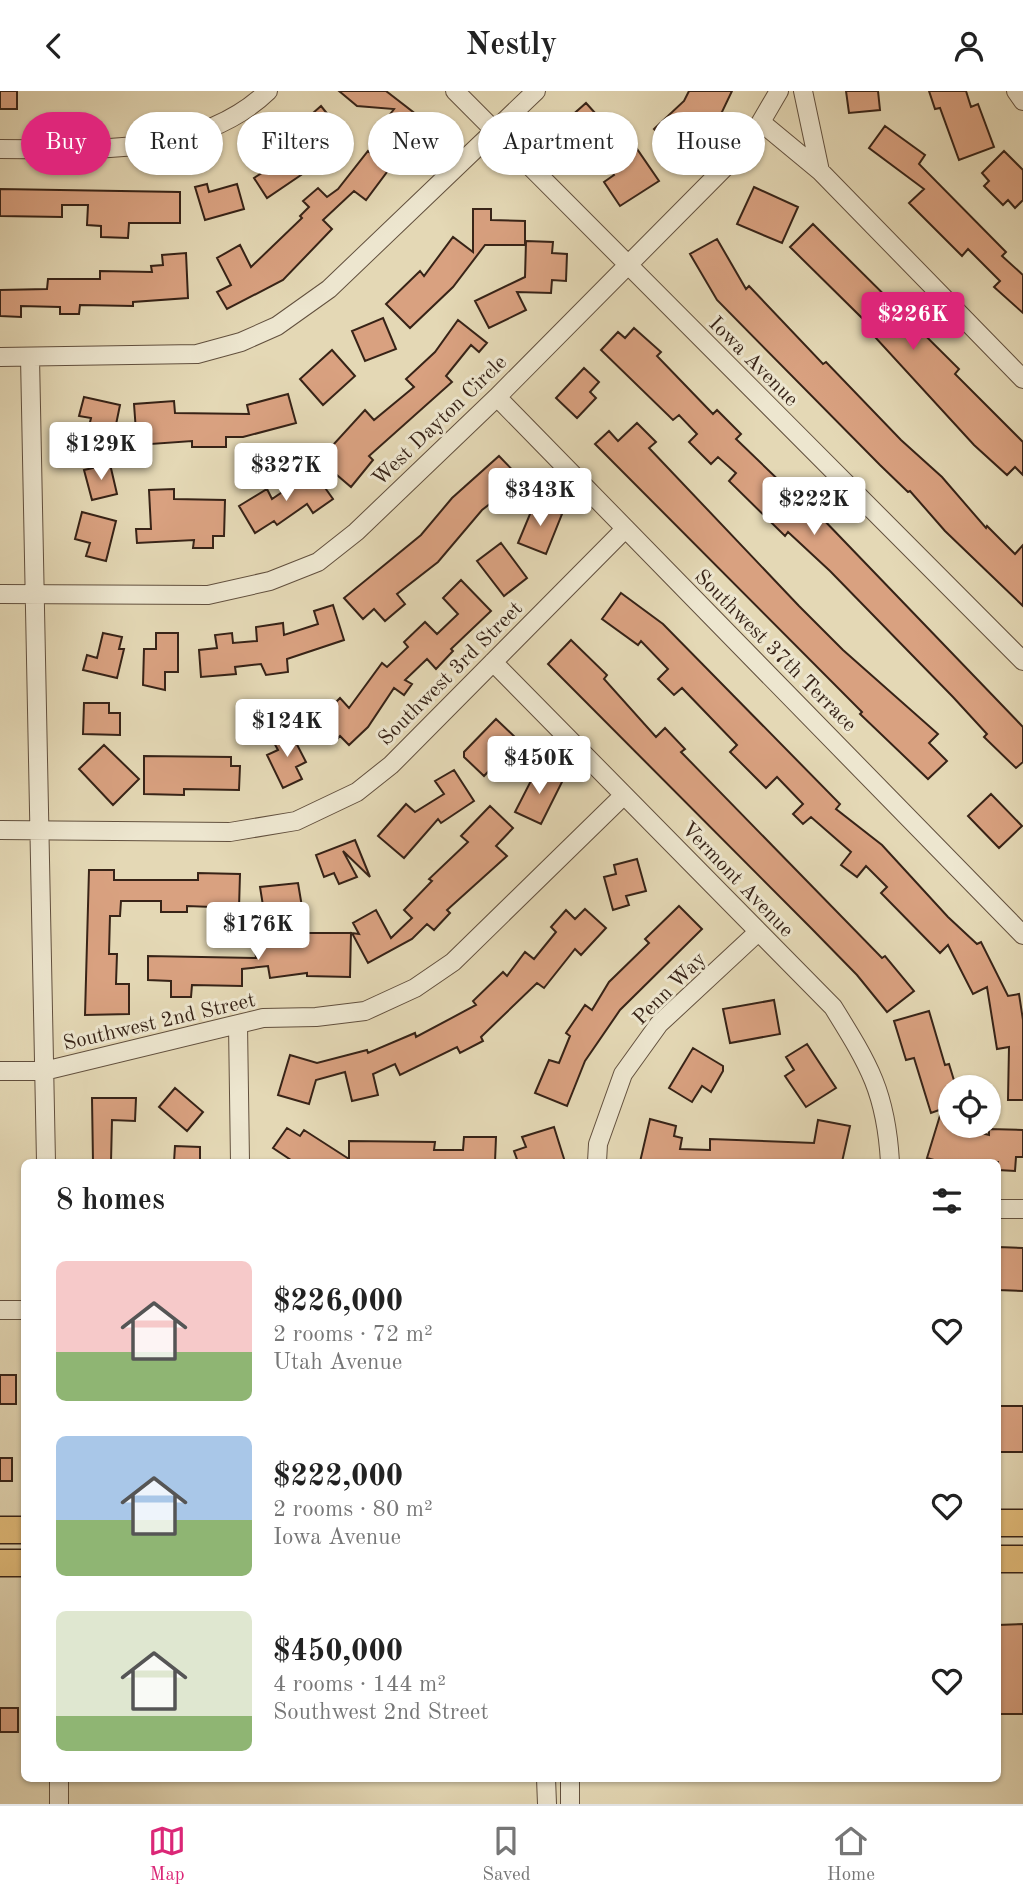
<!DOCTYPE html>
<meta charset="utf-8">
<style>
:root{--surface:#fff;--page:#f2f2f2;--text:#222;--muted:#767676;--line:#e0e0e0;--accent:#db2777}
body{margin:0;font-family:"Old Standard TT",serif;background:var(--page);color:var(--text);height:100vh;display:flex;flex-direction:column;font-size:26px;white-space:nowrap}
*{box-sizing:border-box;margin:0}
p{font-size:23px;color:var(--muted)}
.icon{flex:none;width:38px;height:38px;fill:none;stroke:currentColor;stroke-width:2;stroke-linecap:round;stroke-linejoin:round}
.map{position:relative;flex:1;overflow:hidden}
.side{position:absolute;left:21px;top:1068px;width:980px;height:623px;display:flex;flex-direction:column;background:var(--surface);border-radius:10px;box-shadow:0 2px 5px #0004}
.side>*{flex:none}
.hud{position:absolute;left:21px;top:21px;width:982px;height:63px;display:flex;gap:14px}
.controls{position:absolute;left:938px;top:984px;display:grid;gap:14px}
.controls a{display:grid;place-items:center;width:63px;height:63px;border-radius:50%;background:var(--surface);box-shadow:0 2px 5px #0004;font-size:35px}
.price{position:absolute;translate:-50% -60px;padding:0 16px;border-radius:7px;background:#fff;color:#222;font-size:23px;line-height:46px;filter:drop-shadow(0 2px 4px #0008)}
.price::after{content:'';position:absolute;left:50%;top:42px;width:21px;height:16px;margin-left:-10px;background:inherit;clip-path:polygon(0 0,100% 0,50% 100%)}
.price.on{background:var(--accent);color:#fff}
ul{padding:0;list-style:none}
li{display:flex;align-items:center;gap:21px;height:175px;padding:0 35px}
li span{display:grid;place-items:center;flex:none;width:196px;height:140px;border-radius:10px;color:#555}
li>.icon{margin-inline-start:auto}
span .icon{width:84px;height:84px;fill:#fffc;stroke-width:1}
li b{font-size:30px}
h2{display:flex;justify-content:space-between;align-items:center;height:84px;padding:0 35px;font-size:30px}
.tag{padding:0 24px;border-radius:32px;background:var(--surface);box-shadow:0 2px 5px #0004;font-size:24px;line-height:63px}
.tag.on{background:var(--accent);color:#fff}
header{display:flex;justify-content:space-between;align-items:center;height:91px;padding:0 35px;background:var(--surface);font-size:32px;font-weight:800}
.tab-bar{display:flex;justify-content:space-around;align-items:center;height:98px;border-top:2px solid var(--line);background:var(--surface);font-size:19px;color:var(--muted)}
.tab-bar a{display:grid;justify-items:center;gap:4px}
.tab-bar .on{color:var(--accent)}
.map>svg:first-child{display:block}
.building{fill:#d9a180;stroke:#372317;stroke-width:2}
.lines{fill:none;stroke-linecap:round;stroke-linejoin:round}
.minor-casing{stroke:#62503e;stroke-width:20}
.primary-casing{stroke:#372317;stroke-width:29}
.minor{stroke:#ede6cf;stroke-width:18}
.primary{stroke:#e2bc7a;stroke-width:26}
.labels{text-anchor:middle;stroke-width:6;stroke-linejoin:round;paint-order:stroke}
.street-label{font-size:21px;fill:#372317;stroke:#ede6cf}
</style>
<header><svg class="icon" aria-label="back" viewBox="0 0 24 24"><path d="M15 5l-7 7 7 7"/></svg>Nestly<svg class="icon" aria-label="person" viewBox="0 0 24 24"><circle cx="12" cy="8" r="4"/><path d="M4 21q1-7 8-7t8 7"/></svg></header>
<div class="map">
<svg width="1023" height="1713" viewBox="0 0 1023 1713">
<rect width="100%" height="100%" fill="#e4d8b5"/>
<filter id="stains"><feTurbulence type="fractalNoise" baseFrequency=".00286" numOctaves="4"/><feColorMatrix values="0 0 0 0 .2 0 0 0 0 .09 0 0 0 0 .02 0 0 0 .5 -.17"/></filter>
<radialGradient id="worn" r=".72"><stop offset=".6" stop-color="#630" stop-opacity="0"/><stop offset="1" stop-color="#630" stop-opacity=".3"/></radialGradient>
<!-- building -->
<path class="building" d="M0,0H17V18H0Z
M339,0H386L426,31L415,44L424,51L408,72L399,65L366,109L354,100L323,129L332,138L283,189L227,218L217,201L231,194L217,167L240,154L251,176L302,127L300,125L309,116L303,110L318,97L327,106L338,98L368,60L372,63L390,41L382,34L394,18L357,15Z
M689,0H732L722,21L678,63L654,38L684,10Z
M846,0H878L880,19L849,22Z
M929,0H966L971,16L978,13L994,56L959,69L940,17L935,18Z
M586,12L605,33L597,40L622,68L637,58L659,90L620,115L604,91L614,84L598,59L581,74L552,42Z
M321,15L342,41L317,61L296,37Z
M885,35L925,64L919,73L1006,161L1002,165L1023,184V222L994,196L1000,190L968,158L962,165L909,112L924,98L869,57Z
M280,53L301,84L267,107L254,87L268,78L261,67Z
M1004,60L1023,79V109L1015,117L1008,109L1003,114L984,95L989,90L982,82Z
M207,93L209,101L237,93L244,118L205,129L195,96Z
M754,96L798,116L782,152L737,133Z
M0,98L180,101V132H129L128,147L101,146V135L87,134L88,114H62V126L0,125Z
M473,118H491V129L525,130V154H485L453,196L410,237L386,213L420,180L424,185L453,146L473,161Z
M813,133L959,278L955,283L1023,351V384L1015,376L1007,384L974,354L863,233L865,230L790,156Z
M717,148L746,198L749,195L823,273L826,271L901,349L942,386L986,437L987,435L1015,463L1023,454V515L945,440L910,400L908,401L880,374L717,209L690,163Z
M526,150L553,151L552,162L567,163L566,190L552,189L551,202L517,201L526,219L489,237L475,210L525,186Z
M186,162L188,207L133,211V215L80,214L79,223H60V216L21,215V226L0,225V199L47,198L48,188H100V180L152,181L151,175L163,174L162,164Z
M383,227L396,258L365,270L352,240Z
M458,229L487,252L479,261L471,254L446,285L452,291L369,365L373,369L351,396L324,373L328,370L322,366L365,319L374,329L414,296L406,288L435,261Z
M634,237L661,261L657,265L713,323L717,319L741,343L736,348L818,427L820,425L1023,636V671L1016,677L984,646L987,643L953,606L830,480L788,441L785,445L729,390L736,382L718,366L711,373L689,351L697,343L679,324L673,329L601,259L618,241L625,247Z
M332,259L355,285L323,314L300,288Z
M584,277L599,291L590,301L596,307L577,327L556,307Z
M288,303L296,332L243,346H226V356H192V350L137,354L134,313L174,310L175,322L249,323L247,314Z
M84,306L120,314L112,353L86,348L91,327L79,325Z
M637,332L656,351L649,357L799,515L843,559L938,643L929,652L947,670L928,688L860,623L862,621L595,353L609,340L618,350Z
M499,365L525,392V397L508,413L500,405L482,419L438,471L397,503L405,513L385,530L374,518L363,528L344,507L421,444L452,407Z
M110,373L117,403L92,409L84,379Z
M313,380L333,408L313,422L307,413L277,434L274,430L255,442L239,415L267,398L272,408Z
M174,398V408L225,409L224,445H213V457H193L194,449L137,452L136,438H151L149,399Z
M535,411L562,423L546,463L518,452Z
M82,421L116,430L106,470L86,465L90,452L75,448Z
M501,452L527,487L504,505L477,470Z
M461,489L491,520L451,558L453,560L436,578L427,568L405,589L412,593L404,604L394,597L368,636L349,654L340,645L333,652L314,633L340,607L349,617L382,572L387,576L408,556L404,551L425,531L437,543L458,523L443,507Z
M621,502L663,533L840,713L836,718L882,754L948,826L977,853L981,851L1008,905L1019,903L1023,929V1009H1008L1009,956L997,958L987,896L973,903L948,854L940,862L881,802L887,796L866,775L857,786L841,774L851,761L811,726L803,733L793,723L803,713L777,686L766,697L730,661L737,654L682,597L674,604L658,588L668,578L641,550L638,554L602,528Z
M333,514L344,549L287,568L288,581L266,584L261,573L235,576L236,583L201,586L199,559L217,557L215,544L232,542L233,552L257,550L256,536L283,532L284,544L318,533L314,520Z
M103,542L122,546L119,558H124L117,587L83,579L87,564L97,567Z
M156,542H178V581H165V599L143,594L144,558H156Z
M571,549L607,584L604,588L656,646L665,637L685,658L681,661L882,867L885,865L914,900L887,921L857,884L811,837L548,573Z
M84,612H109V622H120V644L83,643Z
M496,628L518,649L484,685L464,666V661Z
M290,640L306,671L296,676L302,688L283,697L267,664L278,659L272,648Z
M104,654L139,688L113,714L79,678Z
M144,665L231,666V675H240L239,699L184,698V704L144,703Z
M538,676L563,689L541,733L515,721Z
M454,679L474,710L441,732L438,728L404,767L378,745L406,713L415,721L444,703L435,690Z
M991,703L1022,735L999,757L968,725Z
M490,715L513,737L496,755L507,765L447,819L450,822L434,839L427,833L412,848L368,872L352,842L359,843L353,832L376,819L391,847L412,827L404,819L432,790L429,788L468,751L461,745Z
M355,749L370,786L343,760L357,786L339,793L334,782L324,786L316,764Z
M637,768L646,800L626,805L629,814L613,819L604,786L616,783L614,774Z
M89,779H114V789H198V782L240,783L239,817L187,815V821H161V810H121L120,825H110L109,863H117L116,893H129V923L85,924Z
M298,792L302,816L264,821L260,796Z
M679,815L702,838L620,919L585,970L567,1015L535,1002L549,969L559,972L570,945L566,942L585,914L592,919L609,891L649,852L645,848Z
M585,818L606,837L581,864L575,858L544,897L537,892L481,946L483,950L460,962L457,956L400,984L395,973L373,983L378,1004L352,1010L345,981L316,989L309,1013L278,1004L290,964L317,972L367,959L368,962L415,942L416,946L476,914L473,910L503,881L507,885L525,861L534,868L556,841L551,836L566,819L575,828Z
M306,842H351L350,886L307,885V882L270,887L268,875L242,878V895L192,894L191,906H171V890L148,889V865L256,867L254,848Z
M774,909L780,943L730,952L723,918Z
M929,920L945,974L949,973L956,996H950V1034L989,1044V1038L1023,1039V1066H1016L1015,1080L998,1079V1071H941L927,1067L942,1018L931,1022L914,967L906,969L894,930Z
M807,953L836,997L806,1016L785,985L794,979L786,966Z
M693,957L723,975V980L711,1001L702,995L692,1011L669,997Z
M175,997L203,1021L187,1040L159,1016Z
M92,1007H136L135,1030L112,1029L111,1071H93Z
M650,1028L676,1035L674,1045L682,1047L680,1058L710,1059V1048L814,1052L818,1029L850,1035L842,1071H640Z
M554,1036L565,1071H518L514,1060L526,1056L522,1046Z
M287,1037L300,1045L304,1039L349,1068V1050L435,1051L434,1059H463L464,1046H496L495,1071H294L273,1057Z
M175,1055L200,1056V1071H174Z
M998,1156L1023,1157V1200L998,1199Z
M0,1284H16V1313H0Z
M998,1315H1023V1361H998Z
M0,1367H12V1390H0Z
M1023,1533V1623H998V1534Z
M0,1617H18V1641H0Z"/>
<g class="lines">
<!-- minor casing -->
<g class="minor-casing">
<path id="minor" d="M455,0L1023,570
M803,0L820,80
M1016,0L1023,10
M762,32L820,80L1023,288
M0,58C89,58 199,67 268,0
M0,266L197,263L241,251L277,235L329,198L536,0
M30,266L46,1071
M497,306L1023,844
M0,503L208,504L270,490L318,471L356,441L497,306L748,53L779,0
M493,571L833,916C869,974 886,1001 890,1071
M0,739L230,741L296,730L357,701L391,674L625,438
M238,933L240,1071
M0,980H44L263,927L316,926L365,920L415,897L453,871L624,704
M597,1071L598,1053L623,983L659,933L758,841
M998,1118H1023
M0,1219H24
M59,1687V1713
M546,1687L547,1713
M570,1687V1713"/>
</g>
<!-- primary casing -->
<g class="primary-casing">
<path id="primary" d="M998,1432H1023
M0,1439H24
M998,1468H1023
M0,1472H24"/>
</g>
<!-- minor -->
<use href="#minor" class="minor"/>
<!-- primary -->
<use href="#primary" class="primary"/>
</g>
<g class="labels">
<!-- street labels -->
<g class="street-label">
<text transform="translate(754 270) rotate(45)" y="7">Iowa Avenue</text>
<text transform="translate(439 329) rotate(-44)" y="7">West Dayton Circle</text>
<text transform="translate(776 559) rotate(45)" y="7">Southwest 37th Terrace</text>
<text transform="translate(450 582) rotate(-45)" y="7">Southwest 3rd Street</text>
<text transform="translate(738 788) rotate(46)" y="7">Vermont Avenue</text>
<text transform="translate(669 897) rotate(-45)" y="7">Penn Way</text>
<text transform="translate(159 930) rotate(-13)" y="7">Southwest 2nd Street</text>
</g>
</g>
<rect width="100%" height="100%" filter="url(#stains)"/>
<rect width="100%" height="100%" fill="url(#worn)"/>
</svg>
<div class="controls">
<a><svg class="icon" aria-label="locate" viewBox="0 0 24 24"><circle cx="12" cy="12" r="6"/><path d="M12 2v4M12 18v4M2 12h4M18 12h4"/></svg></a>
</div>
<b class="price on" style="left:913px;top:261px">$226K</b>
<b class="price" style="left:101px;top:391px">$129K</b>
<b class="price" style="left:286px;top:412px">$327K</b>
<b class="price" style="left:540px;top:437px">$343K</b>
<b class="price" style="left:814px;top:446px">$222K</b>
<b class="price" style="left:287px;top:668px">$124K</b>
<b class="price" style="left:539px;top:705px">$450K</b>
<b class="price" style="left:258px;top:871px">$176K</b>
<div class="hud">
<a class="tag on">Buy</a>
<a class="tag">Rent</a>
<a class="tag">Filters</a>
<a class="tag">New</a>
<a class="tag">Apartment</a>
<a class="tag">House</a>
</div>
<section class="side">
<h2>8 homes<svg class="icon" aria-label="filters" viewBox="0 0 24 24"><path d="M4 7h16M4 17h16"/><circle cx="9" cy="7" r="2"/><circle cx="15" cy="17" r="2"/></svg></h2>
<ul>
<li><span style="background:linear-gradient(#f6c9c9 65%,#8fb573 0)"><svg class="icon" aria-label="home" viewBox="0 0 24 24"><path d="M3 11l9-7 9 7M6 9v11h12V9"/></svg></span><div><b>$226,000</b><p>2 rooms · 72 m²</p><p>Utah Avenue</p></div><svg class="icon" aria-label="heart" viewBox="0 0 24 24"><path d="M12 20l-8-8c-3-5 5-10 8-4 3-6 11-1 8 4z"/></svg></li>
<li><span style="background:linear-gradient(#a9c7e8 60%,#8fb573 0)"><svg class="icon" aria-label="home" viewBox="0 0 24 24"><path d="M3 11l9-7 9 7M6 9v11h12V9"/></svg></span><div><b>$222,000</b><p>2 rooms · 80 m²</p><p>Iowa Avenue</p></div><svg class="icon" aria-label="heart" viewBox="0 0 24 24"><path d="M12 20l-8-8c-3-5 5-10 8-4 3-6 11-1 8 4z"/></svg></li>
<li><span style="background:linear-gradient(#dfe7d0 75%,#8fb573 0)"><svg class="icon" aria-label="home" viewBox="0 0 24 24"><path d="M3 11l9-7 9 7M6 9v11h12V9"/></svg></span><div><b>$450,000</b><p>4 rooms · 144 m²</p><p>Southwest 2nd Street</p></div><svg class="icon" aria-label="heart" viewBox="0 0 24 24"><path d="M12 20l-8-8c-3-5 5-10 8-4 3-6 11-1 8 4z"/></svg></li>
</ul>
</section>
</div>
<nav class="tab-bar">
<a class="on"><svg class="icon" aria-label="map" viewBox="0 0 24 24"><path d="M3 6l6-2 6 2 6-2v14l-6 2-6-2-6 2zM9 4v14M15 6v14"/></svg>Map</a>
<a><svg class="icon" aria-label="saved" viewBox="0 0 24 24"><path d="M7 4h10v16l-5-4-5 4z"/></svg>Saved</a>
<a><svg class="icon" aria-label="home" viewBox="0 0 24 24"><path d="M3 11l9-7 9 7M6 9v11h12V9"/></svg>Home</a>
</nav>
